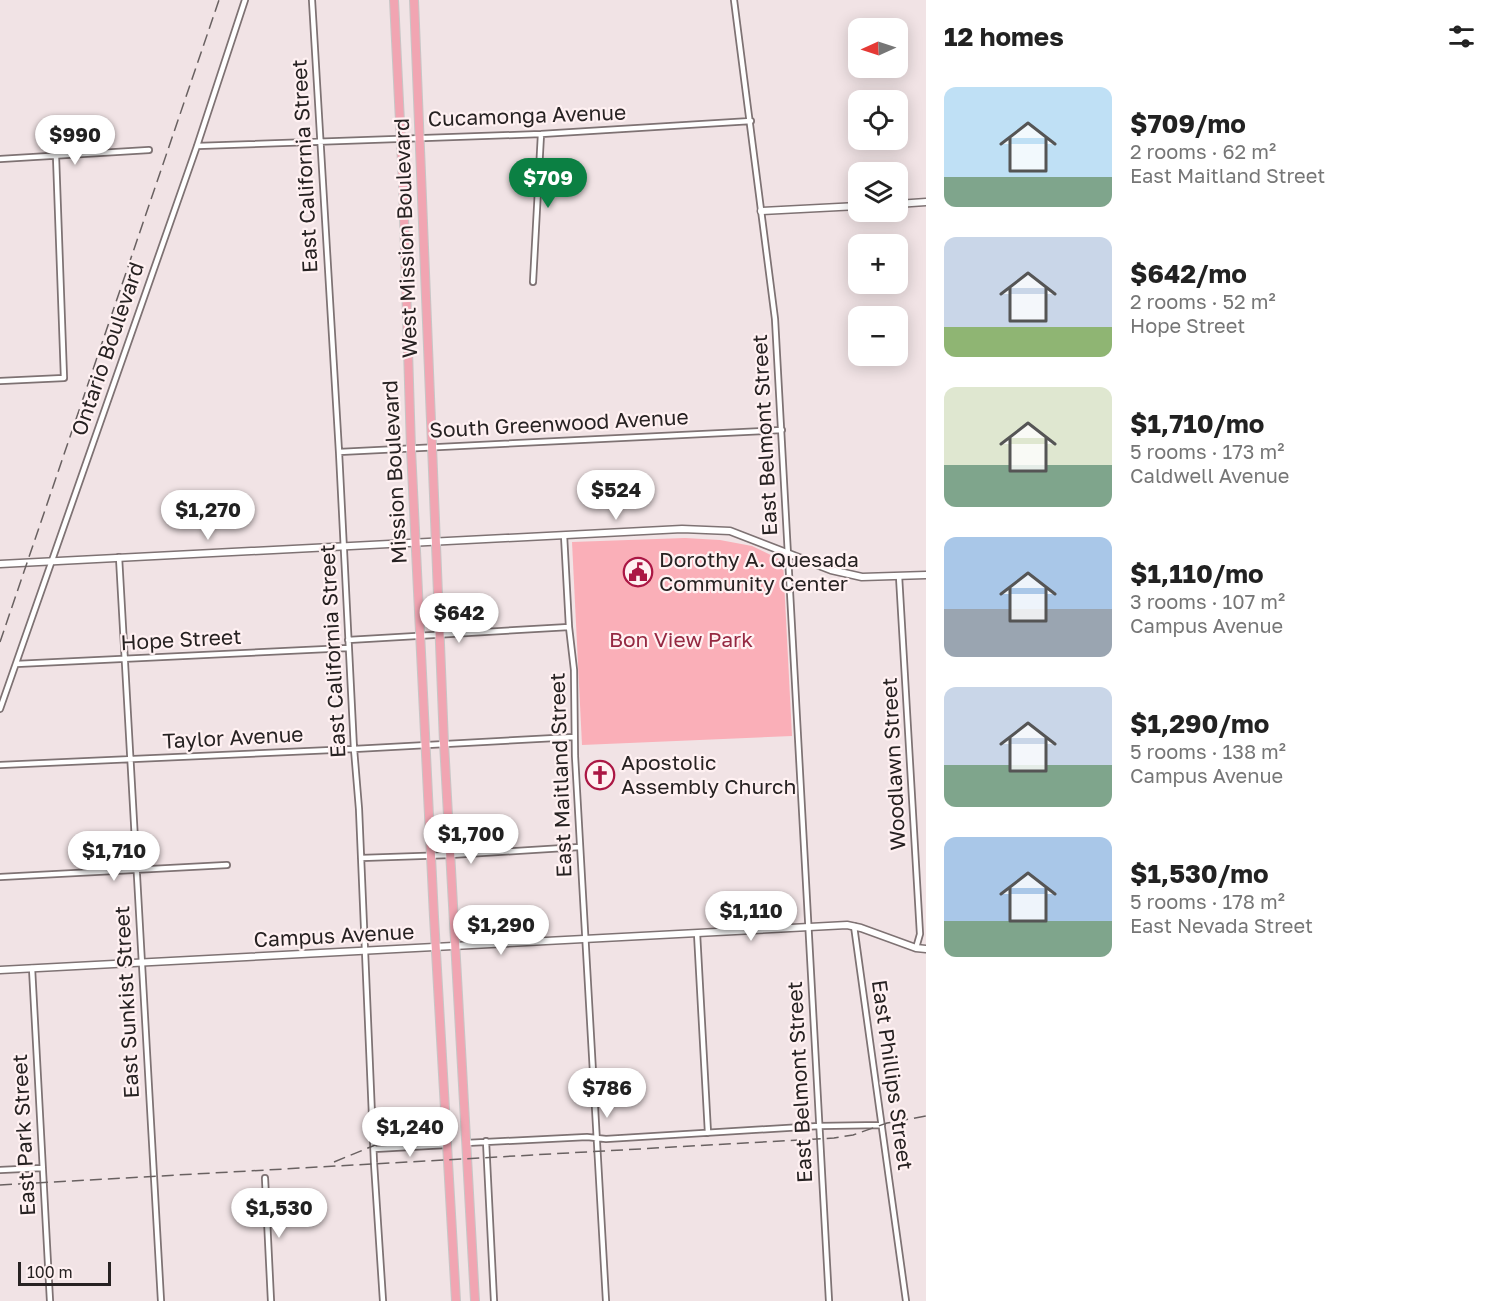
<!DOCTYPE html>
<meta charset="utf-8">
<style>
:root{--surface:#fff;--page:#f6f6f6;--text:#222;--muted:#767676;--accent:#0b8043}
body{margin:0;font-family:"Golos Text",sans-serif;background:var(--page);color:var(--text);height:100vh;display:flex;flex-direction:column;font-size:22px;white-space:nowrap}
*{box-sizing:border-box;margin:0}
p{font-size:20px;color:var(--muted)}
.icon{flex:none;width:33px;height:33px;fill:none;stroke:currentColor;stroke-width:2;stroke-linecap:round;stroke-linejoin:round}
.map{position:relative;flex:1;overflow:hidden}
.drawer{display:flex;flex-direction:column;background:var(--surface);width:570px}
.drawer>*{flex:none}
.needle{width:39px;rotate:267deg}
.buttons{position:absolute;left:848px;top:18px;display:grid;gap:12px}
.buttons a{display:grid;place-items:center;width:60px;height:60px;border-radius:12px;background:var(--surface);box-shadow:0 3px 15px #0003;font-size:30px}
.scale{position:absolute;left:18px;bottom:15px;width:93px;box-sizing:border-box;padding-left:6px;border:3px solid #272222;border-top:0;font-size:16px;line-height:21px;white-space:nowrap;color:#272222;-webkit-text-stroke:4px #fff1f2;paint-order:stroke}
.price{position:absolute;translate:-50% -51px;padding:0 14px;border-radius:21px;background:#fff;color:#222;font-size:20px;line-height:39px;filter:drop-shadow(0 2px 3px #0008)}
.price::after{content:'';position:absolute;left:50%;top:36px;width:18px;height:14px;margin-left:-9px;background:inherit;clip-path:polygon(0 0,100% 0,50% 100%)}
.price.on{background:var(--accent);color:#fff}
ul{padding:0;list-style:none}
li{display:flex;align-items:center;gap:18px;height:150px;padding:0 18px}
li span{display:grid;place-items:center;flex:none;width:168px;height:120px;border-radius:12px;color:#555}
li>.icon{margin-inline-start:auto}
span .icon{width:72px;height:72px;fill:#fffc;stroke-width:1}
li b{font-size:26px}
h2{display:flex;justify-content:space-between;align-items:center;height:72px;padding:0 18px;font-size:26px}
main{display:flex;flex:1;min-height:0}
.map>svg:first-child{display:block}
.green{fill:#faafb8}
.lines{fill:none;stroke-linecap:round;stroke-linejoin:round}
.minor-casing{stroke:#7e7273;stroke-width:8}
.tertiary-casing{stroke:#7e7273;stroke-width:9}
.primary-casing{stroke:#c7c6c6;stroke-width:10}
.minor{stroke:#fff;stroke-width:4.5}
.tertiary{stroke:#fff;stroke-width:6}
.primary{stroke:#f1a5b2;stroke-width:8}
.rail{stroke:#696161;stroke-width:1.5;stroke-dasharray:12 6;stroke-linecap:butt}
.labels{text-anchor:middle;stroke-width:4.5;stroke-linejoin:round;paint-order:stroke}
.street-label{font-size:21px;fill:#272222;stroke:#fff1f2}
.poi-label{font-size:21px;fill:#272222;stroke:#fff1f2;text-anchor:start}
.park-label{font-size:21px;fill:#952942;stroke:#fff1f2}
</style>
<main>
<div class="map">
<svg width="926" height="1301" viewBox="0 0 926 1301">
<rect width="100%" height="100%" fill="#f1e3e5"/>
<!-- green -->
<path class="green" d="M685,538L720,540L752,546L783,561L792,736L582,745L572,542Z"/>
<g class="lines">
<!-- minor casing -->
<g class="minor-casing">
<path id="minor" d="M312,0L339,452L354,749L359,809L374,1163L383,1301
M734,0L775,319L829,1301
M197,146L541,134L751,121
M0,159L149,150
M533,282L541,134
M0,381L64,378L56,156
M339,452L782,430
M564,535L569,627L574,670L575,756L606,1301
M119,557L161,1301
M899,576L920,934L916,948
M348,640L569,627
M16,664L348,648
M0,709L197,146L245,0
M0,765L354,749L574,737
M361,858L450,855L580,847
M0,877L227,865
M854,926L906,1301
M697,933L708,1133
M32,968L50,1301
M486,1141L494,1301
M466,1143L587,1137L606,1139L819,1126L882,1125
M374,1149L446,1145
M0,1170L42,1168
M265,1178L271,1301"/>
</g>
<!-- tertiary casing -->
<g class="tertiary-casing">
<path id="tertiary" d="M897,204L926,202
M761,211L858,206
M0,564L682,529L730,531L831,570L862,577L926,575
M0,970L847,925L861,928L916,948L926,949"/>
</g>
<!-- primary casing -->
<g class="primary-casing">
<path id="primary" d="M394,0L403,183L411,449L434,917L456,1301
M414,0L444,743L475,1301"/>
</g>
<!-- minor -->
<use href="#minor" class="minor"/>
<!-- tertiary -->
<use href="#tertiary" class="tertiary"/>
<!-- primary -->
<use href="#primary" class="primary"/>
<!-- rail -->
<path class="rail" d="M0,642L219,0
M334,1162L385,1141L432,1138
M0,1185L834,1138L853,1135L887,1123L926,1116"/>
</g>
<!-- icons -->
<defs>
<g id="civic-ring" transform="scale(1.5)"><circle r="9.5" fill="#fff1f2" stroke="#ab1744" stroke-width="1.5"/><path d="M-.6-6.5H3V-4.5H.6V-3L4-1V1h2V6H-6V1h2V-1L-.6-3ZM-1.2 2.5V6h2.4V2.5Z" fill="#ab1744"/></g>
<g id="church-ring" transform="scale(1.5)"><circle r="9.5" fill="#fff1f2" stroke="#ab1744" stroke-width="1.5"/><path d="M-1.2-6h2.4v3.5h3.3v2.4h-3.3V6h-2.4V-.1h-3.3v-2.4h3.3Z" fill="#ab1744"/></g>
</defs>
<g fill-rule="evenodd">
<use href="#civic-ring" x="638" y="572"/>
<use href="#church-ring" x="600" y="775"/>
</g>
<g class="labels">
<!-- street labels -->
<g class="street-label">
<text transform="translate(527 116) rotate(-2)" y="7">Cucamonga Avenue</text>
<text transform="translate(305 166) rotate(-93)" y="7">East California Street</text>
<text transform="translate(406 238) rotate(-92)" y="7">West Mission Boulevard</text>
<text transform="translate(108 349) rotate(-71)" y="7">Ontario Boulevard</text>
<text transform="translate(559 424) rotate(-3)" y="7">South Greenwood Avenue</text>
<text transform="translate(765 435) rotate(-93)" y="7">East Belmont Street</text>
<text transform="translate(395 472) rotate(-93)" y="7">Mission Boulevard</text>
<text transform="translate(181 640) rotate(-3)" y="7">Hope Street</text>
<text transform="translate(333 651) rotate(-93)" y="7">East California Street</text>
<text transform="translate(233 738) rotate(-3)" y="7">Taylor Avenue</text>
<text transform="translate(894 764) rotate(-93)" y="7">Woodlawn Street</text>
<text transform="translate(561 775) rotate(-92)" y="7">East Maitland Street</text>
<text transform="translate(334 936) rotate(-3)" y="7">Campus Avenue</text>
<text transform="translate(127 1002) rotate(-93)" y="7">East Sunkist Street</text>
<text transform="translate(892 1075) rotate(82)" y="7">East Phillips Street</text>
<text transform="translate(800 1082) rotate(-93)" y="7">East Belmont Street</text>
<text transform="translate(24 1135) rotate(-93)" y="7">East Park Street</text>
</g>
<!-- poi labels -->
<g class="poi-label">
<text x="659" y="567">Dorothy A. Quesada<tspan x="659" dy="24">Community Center</tspan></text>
<text x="621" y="770">Apostolic<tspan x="621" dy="24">Assembly Church</tspan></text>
</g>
<!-- park labels -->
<g class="park-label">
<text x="681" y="647">Bon View Park</text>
</g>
</g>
</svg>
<div class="buttons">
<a><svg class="needle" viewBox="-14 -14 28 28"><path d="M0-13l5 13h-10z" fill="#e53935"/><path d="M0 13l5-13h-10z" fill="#767676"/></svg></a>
<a><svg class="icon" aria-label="locate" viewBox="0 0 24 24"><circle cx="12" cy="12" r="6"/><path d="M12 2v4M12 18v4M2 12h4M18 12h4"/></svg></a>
<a><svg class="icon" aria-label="layers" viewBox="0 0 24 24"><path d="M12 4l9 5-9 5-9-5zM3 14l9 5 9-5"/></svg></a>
<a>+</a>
<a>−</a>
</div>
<div class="scale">100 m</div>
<b class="price" style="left:75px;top:166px">$990</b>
<b class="price on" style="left:548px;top:209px">$709</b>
<b class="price" style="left:616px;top:521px">$524</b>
<b class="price" style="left:208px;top:541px">$1,270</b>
<b class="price" style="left:459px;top:644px">$642</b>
<b class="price" style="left:471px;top:865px">$1,700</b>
<b class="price" style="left:114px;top:882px">$1,710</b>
<b class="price" style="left:751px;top:942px">$1,110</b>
<b class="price" style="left:501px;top:956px">$1,290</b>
<b class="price" style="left:607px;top:1119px">$786</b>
<b class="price" style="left:410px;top:1158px">$1,240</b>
<b class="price" style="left:279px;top:1239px">$1,530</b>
</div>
<section class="drawer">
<h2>12 homes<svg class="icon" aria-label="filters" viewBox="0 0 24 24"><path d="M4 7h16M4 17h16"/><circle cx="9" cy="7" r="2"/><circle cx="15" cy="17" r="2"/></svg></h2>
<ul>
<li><span style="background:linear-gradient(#bfe0f5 75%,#7fa58c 0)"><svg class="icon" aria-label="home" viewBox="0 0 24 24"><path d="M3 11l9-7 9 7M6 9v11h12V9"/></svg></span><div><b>$709/mo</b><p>2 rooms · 62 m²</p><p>East Maitland Street</p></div></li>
<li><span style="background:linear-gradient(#c9d6e8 75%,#8fb573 0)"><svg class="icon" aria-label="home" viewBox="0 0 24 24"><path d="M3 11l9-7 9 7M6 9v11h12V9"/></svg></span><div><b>$642/mo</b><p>2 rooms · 52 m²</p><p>Hope Street</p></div></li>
<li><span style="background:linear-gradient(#dfe7d0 65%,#7fa58c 0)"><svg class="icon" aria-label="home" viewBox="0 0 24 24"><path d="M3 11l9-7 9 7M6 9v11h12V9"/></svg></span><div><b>$1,710/mo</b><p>5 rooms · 173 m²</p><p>Caldwell Avenue</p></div></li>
<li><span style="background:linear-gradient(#a9c7e8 60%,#9aa5b1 0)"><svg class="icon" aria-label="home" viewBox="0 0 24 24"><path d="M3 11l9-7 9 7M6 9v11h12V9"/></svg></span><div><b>$1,110/mo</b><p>3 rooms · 107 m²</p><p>Campus Avenue</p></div></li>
<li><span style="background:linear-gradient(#c9d6e8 65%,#7fa58c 0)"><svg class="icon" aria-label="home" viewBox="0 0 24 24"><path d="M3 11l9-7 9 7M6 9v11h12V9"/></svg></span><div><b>$1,290/mo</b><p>5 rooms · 138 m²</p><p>Campus Avenue</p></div></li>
<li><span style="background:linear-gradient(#a9c7e8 70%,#7fa58c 0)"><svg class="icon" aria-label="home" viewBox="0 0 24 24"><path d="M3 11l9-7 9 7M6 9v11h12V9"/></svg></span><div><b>$1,530/mo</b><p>5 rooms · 178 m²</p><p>East Nevada Street</p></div></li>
</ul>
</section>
</main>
